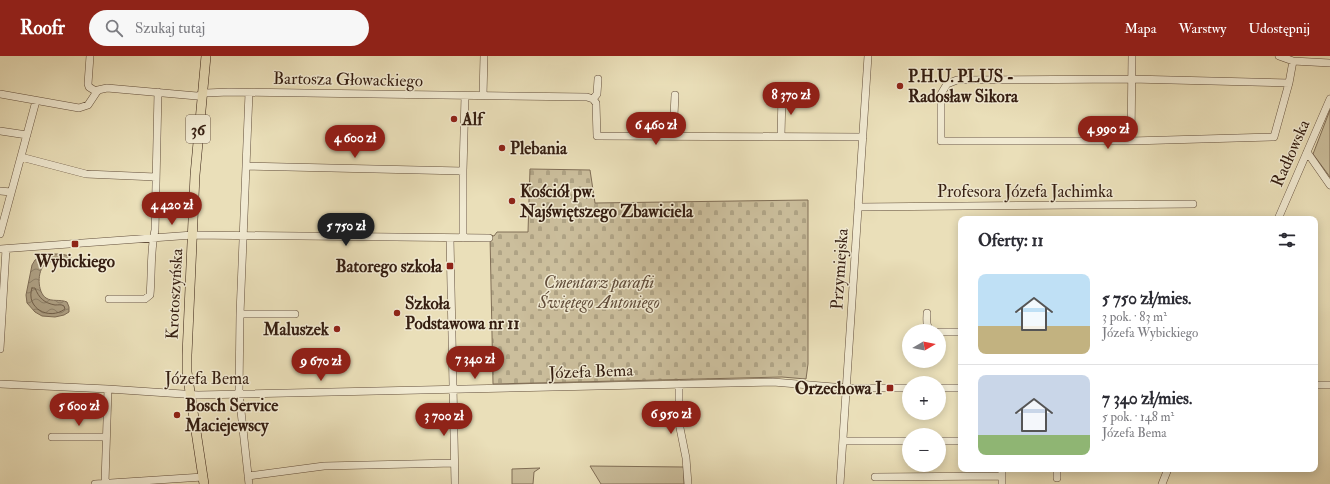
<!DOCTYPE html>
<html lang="pl">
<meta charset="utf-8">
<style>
:root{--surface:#fff;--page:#f7f7f7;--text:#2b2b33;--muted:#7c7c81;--line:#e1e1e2;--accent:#8f2418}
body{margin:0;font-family:"IM FELL Double Pica",serif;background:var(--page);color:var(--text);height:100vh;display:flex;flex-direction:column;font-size:15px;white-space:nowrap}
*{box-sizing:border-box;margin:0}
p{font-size:13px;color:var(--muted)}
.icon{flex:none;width:22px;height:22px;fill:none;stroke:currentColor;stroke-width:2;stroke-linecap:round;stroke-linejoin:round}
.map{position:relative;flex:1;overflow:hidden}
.panel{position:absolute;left:958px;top:160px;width:360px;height:256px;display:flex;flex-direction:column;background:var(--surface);border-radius:8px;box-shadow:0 2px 10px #0003}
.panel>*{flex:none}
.needle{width:26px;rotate:80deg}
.controls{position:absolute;left:902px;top:268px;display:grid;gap:8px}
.controls a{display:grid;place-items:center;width:44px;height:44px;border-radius:50%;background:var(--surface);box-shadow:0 2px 10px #0003;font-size:20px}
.price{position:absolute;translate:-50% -34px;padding:0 9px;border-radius:14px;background:var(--accent);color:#fff;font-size:13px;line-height:26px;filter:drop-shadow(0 1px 2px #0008)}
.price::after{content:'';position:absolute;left:50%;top:24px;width:12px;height:9px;margin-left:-6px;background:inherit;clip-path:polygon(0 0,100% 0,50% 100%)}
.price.selected{background:#222;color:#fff}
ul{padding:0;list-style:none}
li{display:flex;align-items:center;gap:12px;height:100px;padding:0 20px}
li+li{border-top:1px solid var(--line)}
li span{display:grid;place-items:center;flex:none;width:112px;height:80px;border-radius:8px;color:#555}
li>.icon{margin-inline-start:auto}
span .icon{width:48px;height:48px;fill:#fffc;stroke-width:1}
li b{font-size:17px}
h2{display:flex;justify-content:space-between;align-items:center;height:48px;padding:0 20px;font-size:17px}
header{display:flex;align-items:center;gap:24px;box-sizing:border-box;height:56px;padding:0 20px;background:var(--accent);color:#fff}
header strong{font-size:19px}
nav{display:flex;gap:22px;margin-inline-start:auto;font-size:14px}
.search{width:280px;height:36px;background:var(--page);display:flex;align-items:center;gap:10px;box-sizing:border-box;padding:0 14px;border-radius:22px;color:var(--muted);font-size:15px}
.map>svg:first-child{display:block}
.grass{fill:#cbbe9c;stroke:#806e56}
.cemetery{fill:url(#cemetery-stones);stroke:#806e56}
.water{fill:url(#water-waves);stroke:#7c6a54}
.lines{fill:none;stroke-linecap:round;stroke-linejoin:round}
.shore{stroke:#705e48;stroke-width:1}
.minor-casing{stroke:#624e3b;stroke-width:8}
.major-casing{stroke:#351e11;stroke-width:10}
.minor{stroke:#f1ead2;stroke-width:7}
.major{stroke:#eadfb9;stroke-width:9}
.poi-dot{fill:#8f2418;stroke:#f1ead2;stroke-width:1.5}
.labels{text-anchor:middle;stroke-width:3;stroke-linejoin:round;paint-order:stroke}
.shield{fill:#f1ead2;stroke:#6d5b4b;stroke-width:1}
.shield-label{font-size:16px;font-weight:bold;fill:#351e11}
.poi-label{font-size:17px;font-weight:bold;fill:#351e11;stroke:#f1ead2;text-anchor:start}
.street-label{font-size:17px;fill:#351e11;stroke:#f1ead2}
.park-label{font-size:17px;font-style:italic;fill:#624e3b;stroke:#f1ead2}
</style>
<header>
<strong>Roofr</strong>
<div class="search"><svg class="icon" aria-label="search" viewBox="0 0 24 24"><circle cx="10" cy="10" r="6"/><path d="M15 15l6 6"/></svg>Szukaj tutaj</div>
<nav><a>Mapa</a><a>Warstwy</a><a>Udostępnij</a></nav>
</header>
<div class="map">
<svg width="1330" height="428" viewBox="0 0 1330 428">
<defs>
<pattern id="cemetery-stones" width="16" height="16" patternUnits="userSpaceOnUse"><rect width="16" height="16" fill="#cbbe9c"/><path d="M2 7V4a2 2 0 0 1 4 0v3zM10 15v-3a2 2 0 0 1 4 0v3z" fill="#afa385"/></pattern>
<pattern id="water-waves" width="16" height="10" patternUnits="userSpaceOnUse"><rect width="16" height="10" fill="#ac9d80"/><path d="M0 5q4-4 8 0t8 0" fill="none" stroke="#8d7f67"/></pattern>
</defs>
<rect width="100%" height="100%" fill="#eadfb9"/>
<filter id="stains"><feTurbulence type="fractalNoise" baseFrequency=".005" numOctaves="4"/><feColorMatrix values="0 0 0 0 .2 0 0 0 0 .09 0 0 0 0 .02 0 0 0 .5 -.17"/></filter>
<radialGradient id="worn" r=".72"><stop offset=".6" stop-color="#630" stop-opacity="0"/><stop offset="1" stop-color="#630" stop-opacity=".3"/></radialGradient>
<!-- grass -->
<path class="grass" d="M1330,54V121L1313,98Z
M590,410L684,411V428H601Z
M540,412L534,416L533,428H512V413Z"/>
<!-- cemetery -->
<path class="cemetery" d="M530,113L590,114L595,147L808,144V308L806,323L782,321L493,328L490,179L494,180L497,176H528Z"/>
<!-- water -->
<path class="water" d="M49,198H61L70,200L73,205L72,210L70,212C67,210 65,207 63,206C60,204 56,205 53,205C50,206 47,206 45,208C37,215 37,236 46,242C52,246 60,243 67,246L69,251V256L64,259L55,261L42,260L35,256L27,247L26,239L32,209L35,204Z"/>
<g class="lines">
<!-- shore -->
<path class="shore" d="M32,232H35C39,242 44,247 55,249C59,249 61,248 64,250L65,253C49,265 25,252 32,232Z"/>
<!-- minor casing -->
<g class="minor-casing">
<path id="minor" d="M90,0L88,28L89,31L97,36
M1279,0L1293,5L1330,7
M1289,27L1131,23L957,24L947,28L941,38V85H1131L1274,81L1289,27L1293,5
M249,37L240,258L239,337L249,428
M0,38L79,52L88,49L98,34L107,32L197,40L206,37L229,36L587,41L593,43L596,47L597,80L863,81
M483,40L484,0
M593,43L597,38L598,23
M0,75L27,79
M673,80L675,39
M781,80L782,39
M1131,85L1132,0
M1307,96L1330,129
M21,101L86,118L156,121
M247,110L463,115
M0,135L11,136
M858,151L1193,148
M1278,163L1330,43
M0,178L36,45
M450,182L455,428
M463,182V115L465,40
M0,193L193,179L489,182
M109,243H145L150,239C152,218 150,195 155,174L158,36
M927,257C927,264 925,272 933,275
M240,258H295
M939,276H961
M0,293L6,193
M0,328L108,333L198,339L773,326L846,332H909
M679,328V367L686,402L688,428
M1315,329H1330
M939,332H961
M52,381H106
M844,385H909
M939,385H961
M248,420L324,410L454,407
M875,421L1002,420
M1057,422V413
M105,427L108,333
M95,428L203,421
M840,428L868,0
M1002,428V413
M1162,428L1168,413"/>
</g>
<!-- major casing -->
<g class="major-casing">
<path id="major" d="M204,428L187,316V299L195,119L206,0"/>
</g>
<!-- minor -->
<use href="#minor" class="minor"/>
<!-- major -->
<use href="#major" class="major"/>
</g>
<!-- markers -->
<g class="poi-dot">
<circle cx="900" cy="30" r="4"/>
<circle cx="454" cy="63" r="4"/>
<circle cx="502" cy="92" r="4"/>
<circle cx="512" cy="145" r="4"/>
<rect x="71" y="184" width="8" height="8" rx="2"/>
<rect x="446" y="206" width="8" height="8" rx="2"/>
<circle cx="397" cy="257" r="4"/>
<circle cx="337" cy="273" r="4"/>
<rect x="886" y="328" width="8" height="8" rx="2"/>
<circle cx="177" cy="359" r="4"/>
</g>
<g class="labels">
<!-- shield labels -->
<rect class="shield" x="186" y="59" width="24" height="28" rx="3"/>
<g class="shield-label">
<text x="198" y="79">36</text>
</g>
<!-- poi labels -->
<g class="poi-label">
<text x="908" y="26">P.H.U. PLUS -<tspan x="908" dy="20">Radosław Sikora</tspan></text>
<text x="462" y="69">Alf</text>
<text x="510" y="98">Plebania</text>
<text x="520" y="141">Kościół pw.<tspan x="520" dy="20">Najświętszego Zbawiciela</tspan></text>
<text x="75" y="211" text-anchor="middle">Wybickiego</text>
<text x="442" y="216" text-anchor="end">Batorego szkoła</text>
<text x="405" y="253">Szkoła<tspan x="405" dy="20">Podstawowa nr 11</tspan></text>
<text x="329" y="279" text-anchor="end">Maluszek</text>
<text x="882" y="338" text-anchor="end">Orzechowa I</text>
<text x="185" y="355">Bosch Service<tspan x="185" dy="20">Maciejewscy</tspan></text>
</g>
<!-- street labels -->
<g class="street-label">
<text transform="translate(348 23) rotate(1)" y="6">Bartosza Głowackiego</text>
<text transform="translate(1290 97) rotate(-66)" y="6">Radłowska</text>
<text x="1025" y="141">Profesora Józefa Jachimka</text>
<text transform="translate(839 213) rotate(-86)" y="6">Przymiejska</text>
<text transform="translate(174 238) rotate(-87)" y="6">Krotoszyńska</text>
<text transform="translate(591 315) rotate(-2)" y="6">Józefa Bema</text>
<text x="207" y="328">Józefa Bema</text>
</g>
<!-- park labels -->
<g class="park-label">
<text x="599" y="232">Cmentarz parafii<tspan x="599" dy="20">Świętego Antoniego</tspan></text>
</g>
</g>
<rect width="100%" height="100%" filter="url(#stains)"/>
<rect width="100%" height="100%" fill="url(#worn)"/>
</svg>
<div class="controls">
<a><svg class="needle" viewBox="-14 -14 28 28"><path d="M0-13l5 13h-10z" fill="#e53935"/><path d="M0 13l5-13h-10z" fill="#7c7c81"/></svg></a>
<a>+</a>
<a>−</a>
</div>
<b class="price" style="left:791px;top:60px">8 370 zł</b>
<b class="price" style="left:656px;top:90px">6 460 zł</b>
<b class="price" style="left:1108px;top:94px">4 990 zł</b>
<b class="price" style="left:355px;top:103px">4 600 zł</b>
<b class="price" style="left:172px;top:170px">4 420 zł</b>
<b class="price selected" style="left:346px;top:191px">5 750 zł</b>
<b class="price" style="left:475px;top:324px">7 340 zł</b>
<b class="price" style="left:321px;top:326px">9 670 zł</b>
<b class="price" style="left:79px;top:371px">5 600 zł</b>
<b class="price" style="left:671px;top:379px">6 950 zł</b>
<b class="price" style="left:444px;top:381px">3 700 zł</b>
<section class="panel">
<h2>Oferty: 11<svg class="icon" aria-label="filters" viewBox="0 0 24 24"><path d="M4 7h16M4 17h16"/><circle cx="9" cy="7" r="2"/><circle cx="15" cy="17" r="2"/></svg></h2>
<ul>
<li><span style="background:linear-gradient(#bfe0f5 65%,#c2b280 0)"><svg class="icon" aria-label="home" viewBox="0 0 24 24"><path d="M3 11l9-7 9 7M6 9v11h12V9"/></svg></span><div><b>5 750 zł/mies.</b><p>3 pok. · 83 m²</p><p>Józefa Wybickiego</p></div></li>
<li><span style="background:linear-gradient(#c9d6e8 75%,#8fb573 0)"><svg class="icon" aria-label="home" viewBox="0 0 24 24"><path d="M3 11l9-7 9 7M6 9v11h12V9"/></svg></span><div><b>7 340 zł/mies.</b><p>5 pok. · 148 m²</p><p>Józefa Bema</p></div></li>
</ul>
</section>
</div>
